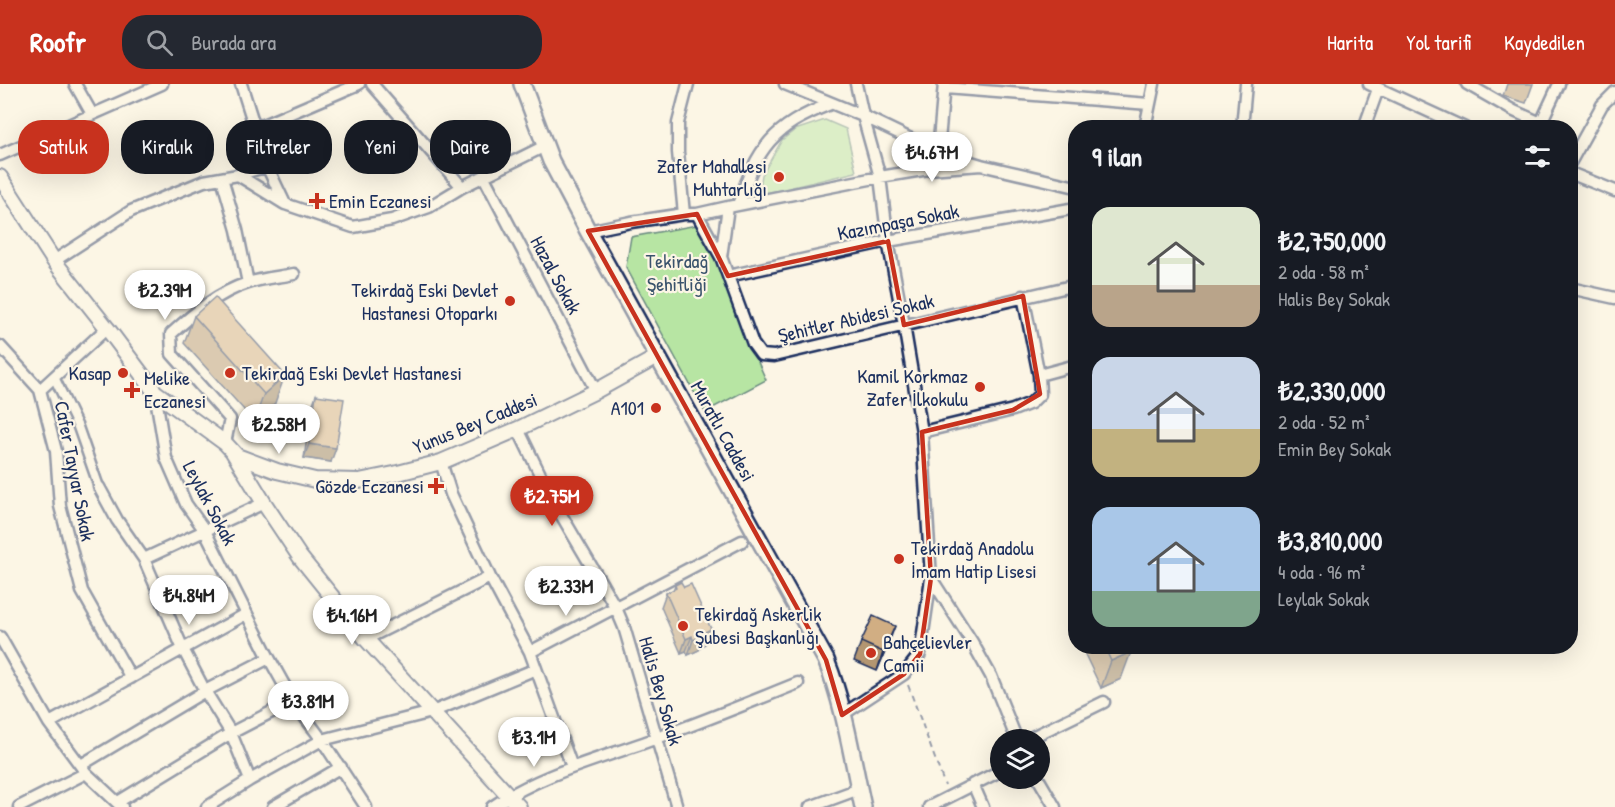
<!DOCTYPE html>
<html lang="tr">
<meta charset="utf-8">
<style>
:root{--surface:#171b24;--page:#242831;--text:#f1f3f6;--muted:#9ea1a6;--accent:#c8321e}
body{margin:0;font-family:"Patrick Hand",sans-serif;background:var(--page);color:var(--text);height:100vh;display:flex;flex-direction:column;font-size:22px;white-space:nowrap}
*{box-sizing:border-box;margin:0}
p{font-size:20px;color:var(--muted)}
.icon{flex:none;width:33px;height:33px;fill:none;stroke:currentColor;stroke-width:2;stroke-linecap:round;stroke-linejoin:round}
.map{position:relative;flex:1;overflow:hidden}
.drawer{position:absolute;left:1068px;top:36px;width:510px;height:534px;display:flex;flex-direction:column;background:var(--surface);border-radius:24px;box-shadow:0 6px 24px #0002}
.drawer>*{flex:none}
.hud{position:absolute;left:18px;top:36px;width:570px;height:54px;display:flex;gap:12px}
.tools{position:absolute;left:990px;top:645px;display:grid;gap:12px}
.tools a{display:grid;place-items:center;width:60px;height:60px;border-radius:50%;background:var(--surface);box-shadow:0 6px 24px #0002;font-size:30px}
.price{position:absolute;translate:-50% -51px;padding:0 14px;border-radius:21px;background:#fff;color:#222;font-size:20px;line-height:39px;filter:drop-shadow(0 2px 3px #0008)}
.price::after{content:'';position:absolute;left:50%;top:36px;width:18px;height:14px;margin-left:-9px;background:inherit;clip-path:polygon(0 0,100% 0,50% 100%)}
.price.current{background:var(--accent);color:#fff}
ul{padding:0;list-style:none}
li{display:flex;align-items:center;gap:18px;height:150px;padding:0 24px}
li span{display:grid;place-items:center;flex:none;width:168px;height:120px;border-radius:18px;color:#555}
li>.icon{margin-inline-start:auto}
span .icon{width:72px;height:72px;fill:#fffc;stroke-width:1}
li b{font-size:26px}
h2{display:flex;justify-content:space-between;align-items:center;height:72px;padding:0 24px;font-size:26px}
.tag{padding:0 21px;border-radius:24px;background:var(--surface);box-shadow:0 6px 24px #0002;font-size:21px;line-height:54px}
.tag.current{background:var(--accent);color:#fff}
header{display:flex;align-items:center;gap:36px;box-sizing:border-box;height:84px;padding:0 30px;background:var(--accent);color:#fff}
header strong{font-size:28px}
nav{display:flex;gap:33px;margin-inline-start:auto;font-size:21px}
.search{width:420px;height:54px;background:var(--page);display:flex;align-items:center;gap:15px;box-sizing:border-box;padding:0 21px;border-radius:24px;color:var(--muted);font-size:22px}
.map>svg:first-child{display:block}
.green{fill:#b7e5a3;stroke:#698a80;stroke-width:1.5}
.lines{fill:none;stroke-linecap:round;stroke-linejoin:round}
.pedestrian-casing{stroke:#1b2f5e;stroke-width:13}
.minor-casing{stroke:#1b2f5e;stroke-width:15}
.tertiary-casing{stroke:#1b2f5e;stroke-width:18}
.secondary-casing{stroke:#1b2f5e;stroke-width:20}
.path{stroke:#1b2f5e;stroke-width:2;stroke-dasharray:6 4.5;stroke-linecap:butt}
.pedestrian{stroke:#fcf5e5;stroke-width:8}
.minor{stroke:#fcf5e5;stroke-width:10}
.tertiary{stroke:#fcf5e5;stroke-width:14}
.secondary{stroke:#fcf5e5;stroke-width:15}
.wall{fill:#b49671;stroke:#1b2f5e;stroke-width:1.5}
.shaded-wall{fill:#927a5c;stroke:#1b2f5e;stroke-width:1.5}
.building{fill:#d1ae83;stroke:#1b2f5e;stroke-width:1.5}
.marked{fill:none;stroke:#c8321e;stroke-width:4.5;stroke-linejoin:round}
.poi-dot{fill:#c8321e;stroke:#fcf5e5;stroke-width:2}
.labels{text-anchor:middle;stroke-width:4.5;stroke-linejoin:round;paint-order:stroke}
.poi-label{font-size:20px;fill:#1b2f5e;stroke:#fcf5e5;text-anchor:end}
.street-label{font-size:20px;fill:#1b2f5e;stroke:#fcf5e5}
.park-label{font-size:20px;fill:#3a536c;stroke:#fcf5e5}
</style>
<header>
<strong>Roofr</strong>
<div class="search"><svg class="icon" aria-label="search" viewBox="0 0 24 24"><circle cx="10" cy="10" r="6"/><path d="M15 15l6 6"/></svg>Burada ara</div>
<nav><a>Harita</a><a>Yol tarifi</a><a>Kaydedilen</a></nav>
</header>
<div class="map">
<svg width="1615" height="723" viewBox="0 0 1615 723">
<rect width="100%" height="100%" fill="#fcf5e5"/>
<filter id="ink" filterUnits="userSpaceOnUse"><feTurbulence type="fractalNoise" baseFrequency=".0167" numOctaves="2"/><feDisplacementMap in="SourceGraphic" scale="12" xChannelSelector="R" yChannelSelector="G"/><feConvolveMatrix kernelMatrix="1 2 1 2 8 2 1 2 1" color-interpolation-filters="sRGB"/></filter>
<g filter="url(#ink)">
<!-- green -->
<path class="green" d="M825,36L846,45L856,88L759,111L762,91L782,56L795,46Z
M697,141L711,160L736,229L766,296L705,328L626,183L631,153Z"/>
<g class="lines">
<!-- pedestrian casing -->
<g class="pedestrian-casing">
<path id="pedestrian" d="M54,293L78,343L99,403"/>
</g>
<!-- minor casing -->
<g class="minor-casing">
<path id="minor" d="M75,0L92,30
M241,0L267,82L285,120L353,143L392,136L429,123L462,103L545,62
M372,0L462,103
M785,0L863,32L938,68L981,81L1076,103
M1369,0L1465,44
M1467,0L1514,27L1541,39
M945,4L1149,20
M1539,43L1559,0
M256,44L359,0
M1145,44L1154,0
M1242,44L1246,0
M1364,44L1378,5
M938,68L944,0
M0,71L162,0
M1570,79L1602,21L1615,8
M1570,89L1615,107
M238,91L267,82
M484,93L596,307
M222,94L237,146L248,199
M738,121C758,63 772,43 830,20
M684,130L678,68V39L688,0
M697,130L721,173L753,260L761,271L774,272L1076,201
M588,147L631,138L684,130H697L728,123L880,93L929,85L981,81
M721,173L728,123
M54,177L131,127L204,97L238,91L285,120
M728,192L888,157L1076,124
M1570,204L1615,214
M1023,212L1039,291
M0,262L40,306L56,367L60,422L82,507L131,594
M40,306L107,244
M155,308L166,374L186,420L205,447L269,574L293,617L322,656L366,723
M518,345L553,417L616,524L624,543L677,723
M922,348L1013,326L1031,319L1040,310L1039,291L1076,281
M225,359L230,335L172,270L171,250C194,229 219,208 248,199C263,194 279,193 294,190
M441,378L451,410L490,493L530,568L572,683
M99,403L117,436L144,475L183,565L205,607L231,649L250,696
M144,475L264,419
M931,494L972,558L991,592L1017,656
M0,553L49,639L86,689L122,723
M366,555L490,493
M530,568L742,457
M842,631L904,590L920,570L931,494L922,348L904,241L888,157L880,93L863,32L856,0
M49,639L246,530
M1026,656L1104,618
M81,681L205,607L269,574
M1038,694L1055,723
M973,700L983,723
M118,718L231,649L293,617
M19,723L86,689
M207,723L250,696L322,656L432,628L536,585
M273,723L341,683
M492,723C541,689 601,675 657,654C704,637 751,618 798,599
M810,723L859,705
M929,723L1000,687"/>
</g>
<!-- tertiary casing -->
<g class="tertiary-casing">
<path id="tertiary" d="M0,93L54,177L107,244L155,308L225,359L237,372L277,387L315,396L359,397L394,390L441,378L518,345L596,307L657,273
M233,368L264,419L300,473L366,555L519,723"/>
</g>
<!-- secondary casing -->
<g class="secondary-casing">
<path id="secondary" d="M522,0L551,77L588,147L826,576C845,623 852,674 863,723"/>
</g>
<!-- path -->
<path class="path" d="M908,601L945,702"/>
<!-- pedestrian -->
<use href="#pedestrian" class="pedestrian"/>
<!-- minor -->
<use href="#minor" class="minor"/>
<!-- tertiary -->
<use href="#tertiary" class="tertiary"/>
<!-- secondary -->
<use href="#secondary" class="secondary"/>
</g>
<!-- wall -->
<path class="wall" d="M1507,0H1533L1526,19L1503,12Z
M194,232L275,319L254,337L184,259Z
M316,311L331,378L304,374L311,325Z
M675,501L684,503L711,545L705,560L701,562L699,566L688,571L686,567L681,569L661,523L666,509L673,506Z
M861,558L888,561L877,587L854,577Z
M1081,562H1128L1121,595L1101,604Z"/>
<!-- shaded-wall -->
<path class="shaded-wall" d="M285,291L275,319L254,337L264,310Z
M309,360L336,364L331,378L304,374Z
M895,542L888,561L877,587L883,568Z
M711,545L705,560L701,562L699,566L688,571L693,556L703,549Z
M692,552L686,567L681,569L686,555Z
M1131,568L1121,595L1101,604L1111,577Z"/>
<!-- building -->
<path class="building" d="M215,213L285,291L264,310L194,232Z
M316,311L344,315L336,364L309,360Z
M681,498L684,503L691,500L711,545L703,549L704,551L693,556L692,552L686,555L666,509L676,504L675,501Z
M873,532L895,542L883,568L861,558Z
M1104,562H1128L1131,568L1111,577Z"/>
</g>
<!-- marked area -->
<path d="M0 0H1615V723H0ZM697,130L728,192L888,157L904,241L1023,212L1040,310L1013,326L922,348L931,494L920,570L904,590L842,631L826,576L588,147Z" fill="#fcf5e5" fill-opacity=".55" fill-rule="evenodd"/>
<path class="marked" d="M697,130L728,192L888,157L904,241L1023,212L1040,310L1013,326L922,348L931,494L920,570L904,590L842,631L826,576L588,147Z"/>
<!-- markers -->
<g class="poi-dot">
<circle cx="779" cy="93" r="6"/>
<path d="M314 108h6v6h6v6h-6v6h-6v-6h-6v-6h6z"/>
<circle cx="510" cy="217" r="6"/>
<circle cx="123" cy="289" r="6"/>
<circle cx="230" cy="289" r="6"/>
<circle cx="980" cy="303" r="6"/>
<path d="M129 297h6v6h6v6h-6v6h-6v-6h-6v-6h6z"/>
<circle cx="656" cy="324" r="6"/>
<path d="M433 393h6v6h6v6h-6v6h-6v-6h-6v-6h6z"/>
<circle cx="899" cy="475" r="6"/>
<circle cx="683" cy="542" r="6"/>
<circle cx="871" cy="569" r="6"/>
</g>
<g class="labels">
<!-- poi labels -->
<g class="poi-label">
<text x="767" y="89">Zafer Mahallesi<tspan x="767" dy="23">Muhtarlığı</tspan></text>
<text x="329" y="124" text-anchor="start">Emin Eczanesi</text>
<text x="498" y="213">Tekirdağ Eski Devlet<tspan x="498" dy="23">Hastanesi Otoparkı</tspan></text>
<text x="111" y="296">Kasap</text>
<text x="242" y="296" text-anchor="start">Tekirdağ Eski Devlet Hastanesi</text>
<text x="968" y="299">Kamil Korkmaz<tspan x="968" dy="23">Zafer İlkokulu</tspan></text>
<text x="144" y="301" text-anchor="start">Melike<tspan x="144" dy="23">Eczanesi</tspan></text>
<text x="644" y="331">A101</text>
<text x="424" y="409">Gözde Eczanesi</text>
<text x="911" y="471" text-anchor="start">Tekirdağ Anadolu<tspan x="911" dy="23">İmam Hatip Lisesi</tspan></text>
<text x="695" y="537" text-anchor="start">Tekirdağ Askerlik<tspan x="695" dy="23">Şubesi Başkanlığı</tspan></text>
<text x="883" y="565" text-anchor="start">Bahçelievler<tspan x="883" dy="23">Camii</tspan></text>
</g>
<!-- street labels -->
<g class="street-label">
<text transform="translate(898 138) rotate(-11)" y="7">Kazımpaşa Sokak</text>
<text transform="translate(556 191) rotate(62)" y="7">Hazal Sokak</text>
<text transform="translate(856 234) rotate(-13)" y="7">Şehitler Abidesi Sokak</text>
<text transform="translate(475 339) rotate(-22)" y="7">Yunus Bey Caddesi</text>
<text transform="translate(723 347) rotate(61)" y="7">Muratlı Caddesi</text>
<text transform="translate(75 387) rotate(79)" y="7">Cafer Tayyar Sokak</text>
<text transform="translate(210 419) rotate(62)" y="7">Leylak Sokak</text>
<text transform="translate(661 607) rotate(74)" y="7">Halis Bey Sokak</text>
</g>
<!-- park labels -->
<g class="park-label">
<text x="677" y="184">Tekirdağ<tspan x="677" dy="23">Şehitliği</tspan></text>
</g>
</g>
</svg>
<div class="tools">
<a><svg class="icon" aria-label="layers" viewBox="0 0 24 24"><path d="M12 4l9 5-9 5-9-5zM3 14l9 5 9-5"/></svg></a>
</div>
<b class="price" style="left:932px;top:99px">₺4.67M</b>
<b class="price" style="left:165px;top:237px">₺2.39M</b>
<b class="price" style="left:279px;top:371px">₺2.58M</b>
<b class="price current" style="left:552px;top:443px">₺2.75M</b>
<b class="price" style="left:566px;top:533px">₺2.33M</b>
<b class="price" style="left:189px;top:542px">₺4.84M</b>
<b class="price" style="left:352px;top:562px">₺4.16M</b>
<b class="price" style="left:308px;top:648px">₺3.81M</b>
<b class="price" style="left:534px;top:684px">₺3.1M</b>
<div class="hud">
<a class="tag current">Satılık</a>
<a class="tag">Kiralık</a>
<a class="tag">Filtreler</a>
<a class="tag">Yeni</a>
<a class="tag">Daire</a>
</div>
<section class="drawer">
<h2>9 ilan<svg class="icon" aria-label="filters" viewBox="0 0 24 24"><path d="M4 7h16M4 17h16"/><circle cx="9" cy="7" r="2"/><circle cx="15" cy="17" r="2"/></svg></h2>
<ul>
<li><span style="background:linear-gradient(#dfe7d0 65%,#b9a48a 0)"><svg class="icon" aria-label="home" viewBox="0 0 24 24"><path d="M3 11l9-7 9 7M6 9v11h12V9"/></svg></span><div><b>₺2,750,000</b><p>2 oda · 58 m²</p><p>Halis Bey Sokak</p></div></li>
<li><span style="background:linear-gradient(#c9d6e8 60%,#c2b280 0)"><svg class="icon" aria-label="home" viewBox="0 0 24 24"><path d="M3 11l9-7 9 7M6 9v11h12V9"/></svg></span><div><b>₺2,330,000</b><p>2 oda · 52 m²</p><p>Emin Bey Sokak</p></div></li>
<li><span style="background:linear-gradient(#a9c7e8 70%,#7fa58c 0)"><svg class="icon" aria-label="home" viewBox="0 0 24 24"><path d="M3 11l9-7 9 7M6 9v11h12V9"/></svg></span><div><b>₺3,810,000</b><p>4 oda · 96 m²</p><p>Leylak Sokak</p></div></li>
</ul>
</section>
</div>
